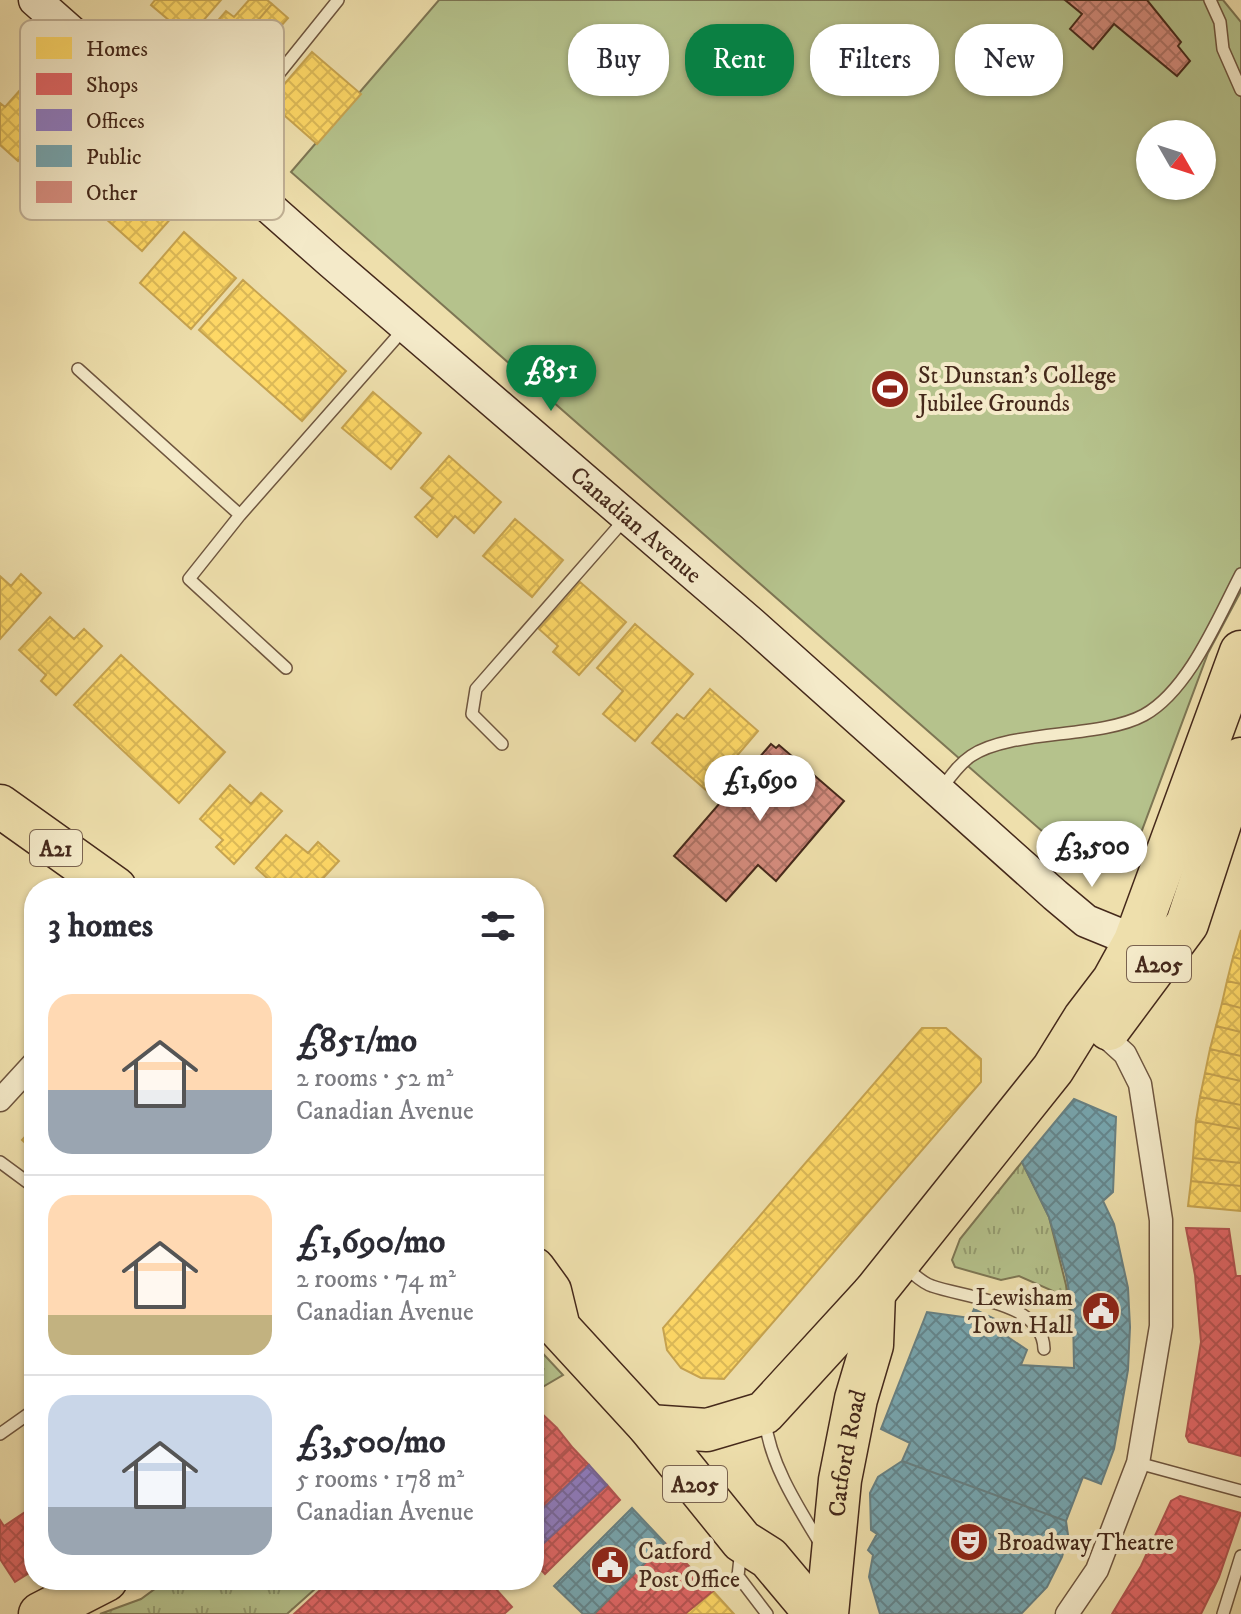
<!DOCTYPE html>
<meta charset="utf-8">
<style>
:root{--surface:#fff;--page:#f7f7f7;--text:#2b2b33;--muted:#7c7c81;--line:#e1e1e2;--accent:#0b8043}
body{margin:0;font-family:"IM FELL DW Pica",serif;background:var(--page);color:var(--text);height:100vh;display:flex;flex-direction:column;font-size:30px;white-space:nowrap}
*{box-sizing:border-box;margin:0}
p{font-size:26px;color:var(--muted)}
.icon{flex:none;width:44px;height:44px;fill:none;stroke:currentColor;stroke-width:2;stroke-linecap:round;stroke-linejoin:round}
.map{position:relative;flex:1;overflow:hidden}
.details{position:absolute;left:24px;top:878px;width:520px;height:712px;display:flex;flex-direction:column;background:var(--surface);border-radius:32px;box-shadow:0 2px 6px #0004}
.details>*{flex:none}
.banner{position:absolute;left:568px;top:24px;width:552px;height:72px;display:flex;gap:16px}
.needle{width:52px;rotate:129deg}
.tools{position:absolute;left:1136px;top:120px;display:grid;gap:16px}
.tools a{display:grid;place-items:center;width:80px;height:80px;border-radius:50%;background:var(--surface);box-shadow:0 2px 6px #0004;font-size:40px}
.price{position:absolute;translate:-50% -68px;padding:0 18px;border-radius:28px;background:#fff;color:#222;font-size:26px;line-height:52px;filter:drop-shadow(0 2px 4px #0008)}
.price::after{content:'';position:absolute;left:50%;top:48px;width:24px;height:18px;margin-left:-12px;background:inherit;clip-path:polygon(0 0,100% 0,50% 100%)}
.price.selected{background:var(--accent);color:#fff}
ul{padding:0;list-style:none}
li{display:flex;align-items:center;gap:24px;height:200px;padding:0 24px}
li+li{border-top:2px solid var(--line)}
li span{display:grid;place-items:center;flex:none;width:224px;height:160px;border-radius:24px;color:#555}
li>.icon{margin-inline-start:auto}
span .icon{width:96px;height:96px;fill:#fffc;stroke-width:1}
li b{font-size:34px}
h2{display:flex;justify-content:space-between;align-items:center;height:96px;padding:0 24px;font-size:34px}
.chip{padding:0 28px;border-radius:32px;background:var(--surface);box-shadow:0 2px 6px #0004;font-size:28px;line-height:72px}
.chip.selected{background:var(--accent);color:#fff}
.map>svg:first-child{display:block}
.grass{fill:url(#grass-tufts);stroke:#7d7654;stroke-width:2}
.pitch{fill:#b5c28c;stroke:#7d7654;stroke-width:2;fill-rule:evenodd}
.homes{fill:url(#homes-cross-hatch);stroke:#c7a450;stroke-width:2}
.shops{fill:url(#shops-cross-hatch);stroke:#b25450;stroke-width:2}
.offices{fill:url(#offices-cross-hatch);stroke:#786391;stroke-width:2}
.public{fill:url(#public-cross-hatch);stroke:#678083;stroke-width:2}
.building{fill:url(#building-cross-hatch);stroke:#45291b;stroke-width:2}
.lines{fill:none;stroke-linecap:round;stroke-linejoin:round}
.lane-casing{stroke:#6f563f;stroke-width:14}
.street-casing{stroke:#6f563f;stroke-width:25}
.secondary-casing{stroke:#45291b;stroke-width:35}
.highway-casing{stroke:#45291b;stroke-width:45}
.lane{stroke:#f4eac9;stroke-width:11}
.street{stroke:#f4eac9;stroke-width:22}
.secondary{stroke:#f4eac9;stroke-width:32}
.highway{stroke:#eedfac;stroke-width:42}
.labels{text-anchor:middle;stroke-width:8;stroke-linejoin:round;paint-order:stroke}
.shield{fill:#f4eac9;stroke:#7a634f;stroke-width:2}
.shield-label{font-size:22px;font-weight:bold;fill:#45291b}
.poi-label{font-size:24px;fill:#45291b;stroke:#f4eac9;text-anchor:start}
.street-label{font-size:24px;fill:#45291b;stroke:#f4eac9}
.key{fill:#f4eac9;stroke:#c0b095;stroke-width:2}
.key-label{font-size:22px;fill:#45291b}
</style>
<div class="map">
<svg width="1241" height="1614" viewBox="0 0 1241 1614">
<defs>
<pattern id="grass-tufts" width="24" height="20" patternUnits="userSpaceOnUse" patternTransform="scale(2)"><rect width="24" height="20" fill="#b5c28c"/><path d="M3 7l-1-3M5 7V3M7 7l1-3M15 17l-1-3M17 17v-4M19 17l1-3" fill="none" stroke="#959e72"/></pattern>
<pattern id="homes-cross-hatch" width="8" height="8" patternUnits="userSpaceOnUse" patternTransform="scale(2)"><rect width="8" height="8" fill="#ffd966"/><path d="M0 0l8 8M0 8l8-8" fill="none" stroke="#dcba58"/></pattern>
<pattern id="shops-cross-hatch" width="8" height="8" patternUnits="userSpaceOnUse" patternTransform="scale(2)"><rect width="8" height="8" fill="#e06666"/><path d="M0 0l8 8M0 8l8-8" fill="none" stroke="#b75453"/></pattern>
<pattern id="offices-cross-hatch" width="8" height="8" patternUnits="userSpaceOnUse" patternTransform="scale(2)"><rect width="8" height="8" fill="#8e7cc3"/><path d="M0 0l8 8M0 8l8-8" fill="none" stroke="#76669e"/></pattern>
<pattern id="public-cross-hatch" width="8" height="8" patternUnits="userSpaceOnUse" patternTransform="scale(2)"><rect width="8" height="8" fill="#76a5af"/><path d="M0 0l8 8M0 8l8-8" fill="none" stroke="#63868e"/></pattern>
<pattern id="building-cross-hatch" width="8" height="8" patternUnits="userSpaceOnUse" patternTransform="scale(2)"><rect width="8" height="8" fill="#d68d7f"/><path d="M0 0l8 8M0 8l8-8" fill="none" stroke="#af7367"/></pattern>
</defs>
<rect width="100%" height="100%" fill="#eedfac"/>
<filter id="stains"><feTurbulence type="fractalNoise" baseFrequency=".0025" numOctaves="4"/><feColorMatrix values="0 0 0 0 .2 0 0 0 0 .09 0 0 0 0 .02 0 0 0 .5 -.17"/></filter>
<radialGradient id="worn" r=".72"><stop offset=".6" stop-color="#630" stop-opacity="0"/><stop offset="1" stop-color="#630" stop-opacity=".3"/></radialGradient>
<!-- grass -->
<path class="grass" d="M1022,1162L1049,1217L1073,1313L1053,1291L1019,1276L1001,1280L955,1267L952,1260L960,1239Z
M534,1344L563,1375L534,1392Z
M167,1580H325L287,1614H100L141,1599Z"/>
<!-- pitch -->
<path class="pitch" d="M439,0H1223L1241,22V591L1208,653L1135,849C1126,867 1101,873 1083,867L291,172ZM1150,134H1202V186H1150Z"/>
<!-- homes -->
<path class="homes" d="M155,0H221L189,37L151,5Z
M249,0H267L272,4L218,67L195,47L226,11L234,17Z
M272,4L288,18L265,44L273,50L241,87L218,67Z
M312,52L361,94L317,144L269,102Z
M21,89L55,118L18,161L0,145V103L5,107Z
M128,176L173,216L142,251L97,211Z
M184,232L236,278L191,329L140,283Z
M243,280L346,371L302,421L199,330Z
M373,392L421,433L391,469L342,428Z
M449,456L501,502L474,533L455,516L437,537L415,517L433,498L421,488Z
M515,519L563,560L532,597L483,556Z
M21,574L41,593L0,639V576L11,586Z
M580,582L626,622L579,675L553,652L558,646L539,629Z
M50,617L74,639L84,629L102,646L56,695L41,681L46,675L19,650Z
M635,624L693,674L635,741L603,714L623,691L597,668Z
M121,655L225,752L179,803L74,705Z
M710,689L758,731L707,791L652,743L677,714L684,719Z
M230,785L251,804L261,793L282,811L234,864L216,847L223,840L200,819Z
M286,835L308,853L318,842L339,861L314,888H278L256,868Z
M1241,930V959L1233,957Z
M1233,957L1241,959V984L1227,981Z
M1227,981L1241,984V1008L1222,1003Z
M1222,1003L1241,1008V1032L1216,1026Z
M1216,1026L1241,1032V1056L1210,1049Z
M922,1028H946L981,1059V1082L724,1379L701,1378L681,1368L667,1350L663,1328Z
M1210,1049L1241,1056V1081L1205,1073Z
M1205,1073L1241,1081V1105L1200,1097Z
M1200,1097L1241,1105V1129L1196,1121Z
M1196,1121L1241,1129V1163L1193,1158Z
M34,1127V1151L22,1140Z
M1193,1158L1241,1163V1186L1191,1181Z
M1191,1181L1241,1186V1211L1188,1206Z
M713,1591L734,1614H685L686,1612Z"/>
<!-- shops -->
<path class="shops" d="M1186,1228L1229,1229L1236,1276H1241V1456L1189,1442L1186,1436L1201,1342L1195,1275Z
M538,1410L557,1428L534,1449V1414Z
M557,1428L572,1447L534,1483V1449Z
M572,1447L589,1465L534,1517V1483Z
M607,1485L620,1500L545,1574L534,1562V1552Z
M1180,1496L1241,1513L1219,1577L1201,1614H1112L1141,1566L1171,1501Z
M34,1506V1570L15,1582L0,1559V1520L4,1526Z
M665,1543L685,1562L634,1614H594Z
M685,1562L713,1591L685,1614H634Z
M331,1580H488L512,1607L504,1614H294Z"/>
<!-- offices -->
<path class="offices" d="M589,1465L607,1485L534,1552V1517Z"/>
<!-- public -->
<path class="public" d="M1074,1099L1116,1117L1113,1192L1103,1201L1114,1224L1128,1288L1130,1327L1128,1370L1114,1449L1101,1484L1083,1477L1066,1521L902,1461L910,1443L881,1429L927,1312L970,1318L974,1309L999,1321L996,1329L1027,1350L1021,1365L1074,1368L1073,1313L1066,1275L1049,1217L1022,1162Z
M902,1461L1066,1521L1068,1535L1062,1557L1047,1587L1021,1614H880L869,1577L873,1555L868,1550L877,1534L871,1530L870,1493L878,1477Z
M632,1508L665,1543L594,1614H583L554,1586Z"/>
<!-- building -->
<path class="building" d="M1065,0H1147L1181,42L1178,46L1190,61L1177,76L1114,24L1093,49L1070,29L1082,14Z
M771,744L776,748L779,745L844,801L776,881L758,865L726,901L674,856Z"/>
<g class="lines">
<!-- lane casing -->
<g class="lane-casing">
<path id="lane" d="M1210,0L1220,22L1223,49L1241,90
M215,153L338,0
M78,369L240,515L403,330
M240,515L189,579L286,668
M502,744L472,714L476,689L625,519
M942,788C950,777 959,764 971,756C1011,729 1100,739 1144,715C1189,690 1218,618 1241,574
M0,1162L34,1187
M906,1268C914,1274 922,1283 932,1286C966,1298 1043,1302 1044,1349
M765,1420C770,1464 798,1507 821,1545
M0,1434L34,1410
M1138,1463L1241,1491
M741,1549L738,1576L767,1614
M1223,1614L1241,1556"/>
</g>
<!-- street casing -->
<g class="street-casing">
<path id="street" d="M0,1100L34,1063
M1067,1614L1097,1570L1138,1463L1161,1326V1220L1140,1084L1125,1054L1104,1035"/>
</g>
<!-- secondary casing -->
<g class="secondary-casing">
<g id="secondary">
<path id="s1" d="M35,0L331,262L752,624L1055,895L1086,921L1135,941L1153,928"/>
</g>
</g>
<!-- highway casing -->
<g class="highway-casing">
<g id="highway">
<path d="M0,806L115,888"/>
<path d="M1109,1029L1187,924L1241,759"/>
<path d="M534,1269L550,1291L559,1328L649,1426L742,1541L769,1558L816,1614"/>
<path d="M649,1426L707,1430L764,1413L874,1293L1053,1069L1084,1019L1113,981L1135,941L1241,652"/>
<path d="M40,1614L106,1580"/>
<path id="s2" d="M827,1614L840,1480L856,1399L872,1345L874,1293"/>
</g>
</g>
<!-- lane -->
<use href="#lane" class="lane"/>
<!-- street -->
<use href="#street" class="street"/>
<!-- secondary -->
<use href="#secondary" class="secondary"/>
<!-- highway -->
<use href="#highway" class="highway"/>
</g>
<!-- icons -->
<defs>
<g id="stadium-disc" transform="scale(2)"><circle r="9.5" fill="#8f2418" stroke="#f4eac9"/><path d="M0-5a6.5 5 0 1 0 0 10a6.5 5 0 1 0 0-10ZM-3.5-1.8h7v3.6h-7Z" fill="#fff"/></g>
<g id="civic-disc" transform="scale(2)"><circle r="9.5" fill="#8f2418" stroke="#f4eac9"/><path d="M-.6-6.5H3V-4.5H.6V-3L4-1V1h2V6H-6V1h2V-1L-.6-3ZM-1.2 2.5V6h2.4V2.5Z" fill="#fff"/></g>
<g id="theatre-disc" transform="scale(2)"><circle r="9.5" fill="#8f2418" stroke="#f4eac9"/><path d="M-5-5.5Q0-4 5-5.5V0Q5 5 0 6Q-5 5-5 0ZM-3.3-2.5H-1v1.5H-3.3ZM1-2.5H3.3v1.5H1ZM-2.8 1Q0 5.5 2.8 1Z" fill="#fff"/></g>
</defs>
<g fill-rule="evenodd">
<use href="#stadium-disc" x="890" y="389"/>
<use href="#civic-disc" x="1101" y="1311"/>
<use href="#theatre-disc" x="969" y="1542"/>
<use href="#civic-disc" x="610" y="1565"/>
</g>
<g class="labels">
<!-- shield labels -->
<g class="shield">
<rect x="30" y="830" width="52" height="36" rx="6"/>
<rect x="1127" y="946" width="64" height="36" rx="6"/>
<rect x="663" y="1466" width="64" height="36" rx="6"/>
</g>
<g class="shield-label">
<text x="56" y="856">A21</text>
<text x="1159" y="972">A205</text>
<text x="695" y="1492">A205</text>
</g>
<!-- poi labels -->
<g class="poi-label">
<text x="918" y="383">St Dunstan's College<tspan x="918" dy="28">Jubilee Grounds</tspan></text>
<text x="1073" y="1305" text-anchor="end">Lewisham<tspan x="1073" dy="28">Town Hall</tspan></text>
<text x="997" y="1550">Broadway Theatre</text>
<text x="638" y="1559">Catford<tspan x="638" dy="28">Post Office</tspan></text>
</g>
<!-- street labels -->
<g class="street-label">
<text dy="8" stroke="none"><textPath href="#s1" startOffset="798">Canadian Avenue</textPath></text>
<text dy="8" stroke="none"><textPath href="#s2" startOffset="162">Catford Road</textPath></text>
</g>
</g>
<!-- legend -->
<rect x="20" y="20" width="264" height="200" rx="12" class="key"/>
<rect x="36" y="37" width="36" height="22" fill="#ffd966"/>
<rect x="36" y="73" width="36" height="22" fill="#e06666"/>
<rect x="36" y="109" width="36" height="22" fill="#8e7cc3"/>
<rect x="36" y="145" width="36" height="22" fill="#76a5af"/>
<rect x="36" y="181" width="36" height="22" fill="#d68d7f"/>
<g class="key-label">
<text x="86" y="56">Homes</text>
<text x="86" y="92">Shops</text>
<text x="86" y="128">Offices</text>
<text x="86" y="164">Public</text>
<text x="86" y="200">Other</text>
</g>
<rect width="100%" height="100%" filter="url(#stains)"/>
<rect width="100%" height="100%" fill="url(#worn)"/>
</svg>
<div class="tools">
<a><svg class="needle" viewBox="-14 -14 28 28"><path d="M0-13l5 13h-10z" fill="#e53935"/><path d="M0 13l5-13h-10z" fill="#7c7c81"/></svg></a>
</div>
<b class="price selected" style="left:551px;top:413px">£851</b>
<b class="price" style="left:760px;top:823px">£1,690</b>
<b class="price" style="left:1092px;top:889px">£3,500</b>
<div class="banner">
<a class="chip">Buy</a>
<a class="chip selected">Rent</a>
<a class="chip">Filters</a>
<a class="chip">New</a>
</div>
<section class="details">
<h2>3 homes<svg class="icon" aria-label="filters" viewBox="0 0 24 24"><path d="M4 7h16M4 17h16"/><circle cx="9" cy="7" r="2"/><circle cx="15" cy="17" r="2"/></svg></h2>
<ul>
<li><span style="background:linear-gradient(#ffd9b3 60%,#9aa5b1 0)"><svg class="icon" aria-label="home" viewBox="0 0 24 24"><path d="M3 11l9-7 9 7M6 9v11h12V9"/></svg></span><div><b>£851/mo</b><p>2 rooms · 52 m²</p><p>Canadian Avenue</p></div></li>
<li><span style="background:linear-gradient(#ffd9b3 75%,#c2b280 0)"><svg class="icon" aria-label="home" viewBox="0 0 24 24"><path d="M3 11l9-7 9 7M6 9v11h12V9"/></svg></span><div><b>£1,690/mo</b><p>2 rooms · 74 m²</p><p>Canadian Avenue</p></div></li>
<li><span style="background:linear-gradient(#c9d6e8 70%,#9aa5b1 0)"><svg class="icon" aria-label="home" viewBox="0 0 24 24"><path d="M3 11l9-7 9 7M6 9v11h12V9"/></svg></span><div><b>£3,500/mo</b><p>5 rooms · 178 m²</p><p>Canadian Avenue</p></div></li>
</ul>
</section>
</div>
